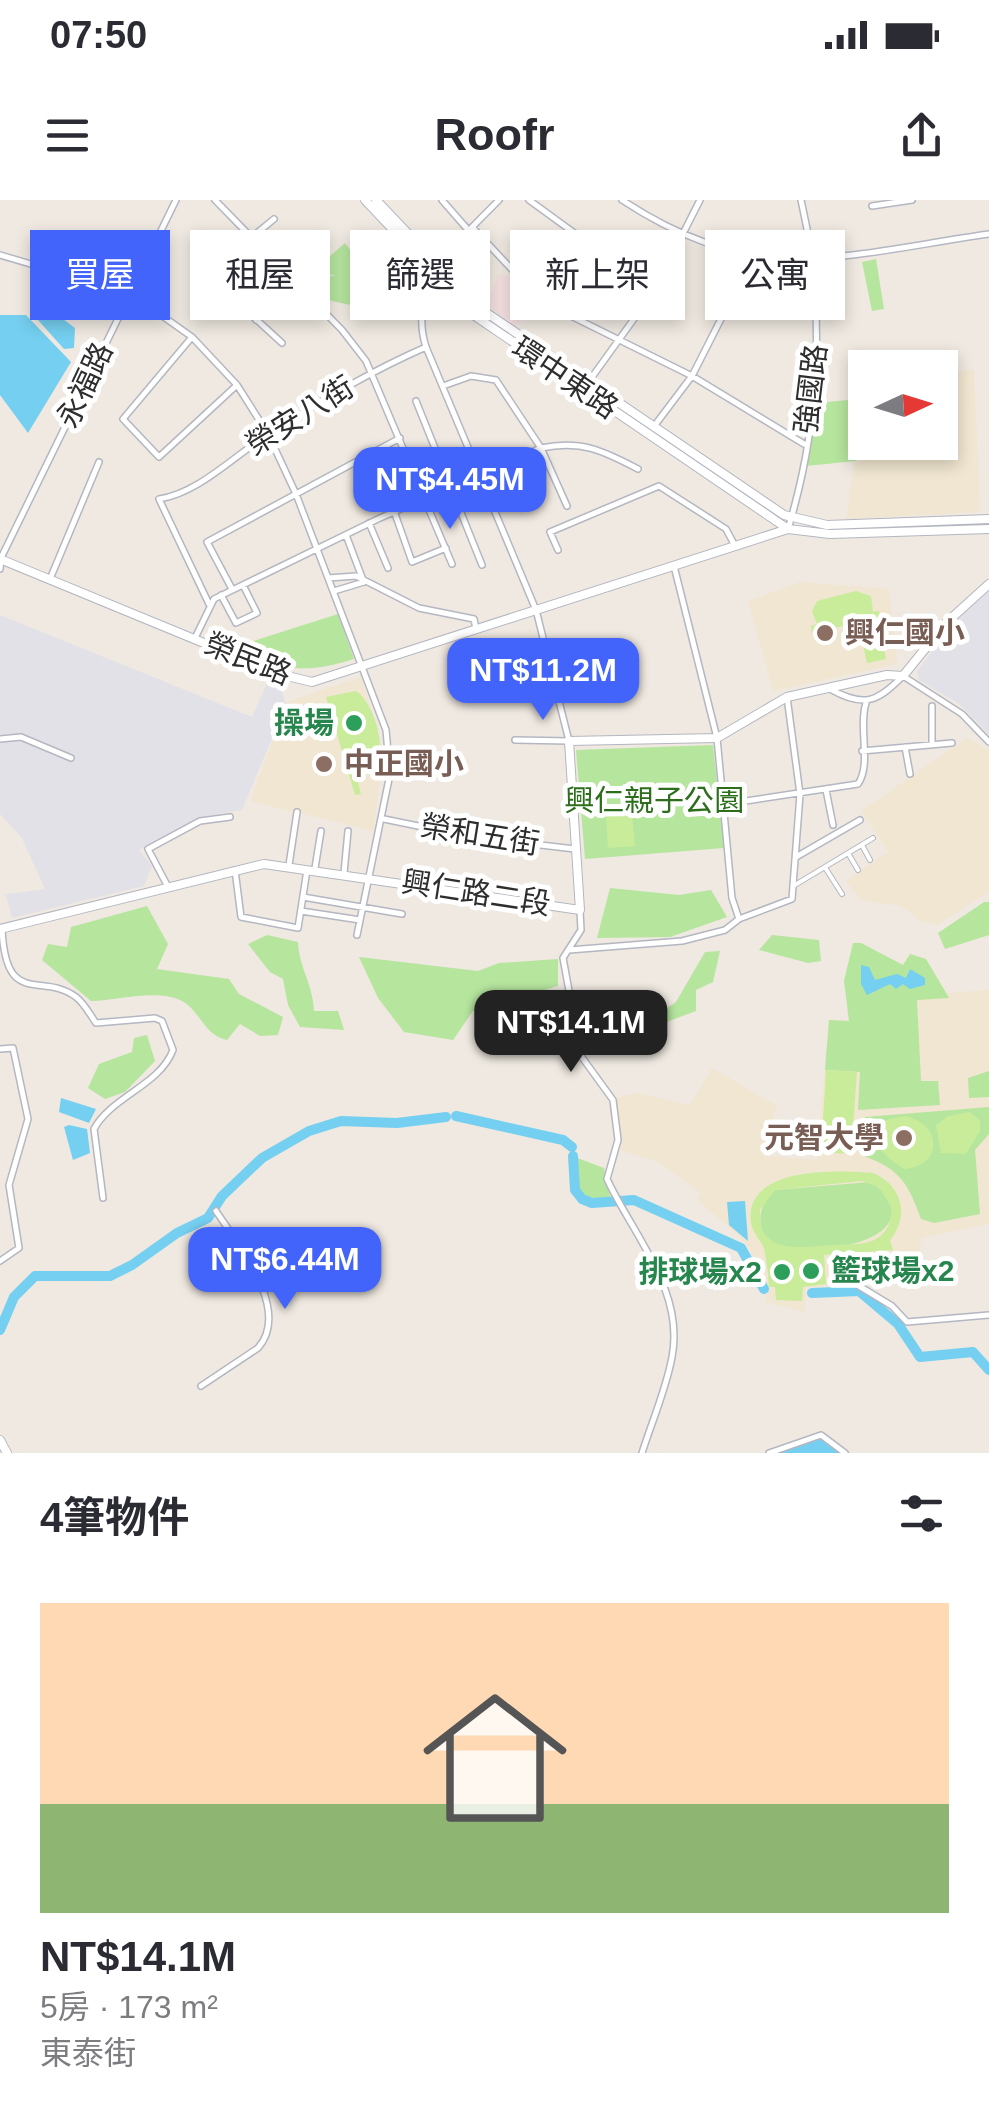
<!DOCTYPE html>
<html lang="zh-TW">
<meta charset="utf-8">
<style>
:root{--surface:#fff;--page:#f7f7f7;--text:#2b2b33;--muted:#7c7c81;--line:#e1e1e2;--accent:#4264fb}
body{margin:0;font-family:Arial,"Noto Sans TC",sans-serif;background:var(--page);color:var(--text);height:100vh;display:flex;flex-direction:column;font-size:38px;white-space:nowrap}
*{box-sizing:border-box;margin:0}
p{font-size:32px;color:var(--muted)}
.icon{flex:none;width:55px;height:55px;fill:none;stroke:currentColor;stroke-width:2;stroke-linecap:round;stroke-linejoin:round}
.map{position:relative;height:1253px;overflow:hidden}
.details{display:flex;flex-direction:column;background:var(--surface);flex:1}
.details>*{flex:none}
.top-card{position:absolute;left:30px;top:30px;width:930px;height:90px;display:flex;gap:20px}
.needle{width:65px;rotate:86deg}
.fabs{position:absolute;left:848px;top:150px;display:grid;gap:20px}
.fabs a{display:grid;place-items:center;width:110px;height:110px;border-radius:0px;background:var(--surface);box-shadow:0 5px 15px #0003;font-size:50px}
.price{position:absolute;translate:-50% -85px;padding:0 22px;border-radius:20px;background:var(--accent);color:#fff;font-size:32px;line-height:65px;filter:drop-shadow(0 2px 5px #0008)}
.price::after{content:'';position:absolute;left:50%;top:60px;width:30px;height:22px;margin-left:-15px;background:inherit;clip-path:polygon(0 0,100% 0,50% 100%)}
.price.on{background:#222;color:#fff}
ul{padding:0;list-style:none}
li{display:grid;align-content:center;gap:20px;height:530px;padding:0 40px}
li+li{border-top:2px solid var(--line)}
li span{display:grid;place-items:center;height:310px;border-radius:0px;color:#555}
li>.icon{margin-inline-start:auto}
span .icon{width:180px;height:180px;fill:#fffc;stroke-width:1}
li b{font-size:42px}
h2{display:flex;justify-content:space-between;align-items:center;height:120px;padding:0 40px;font-size:42px}
.tag{padding:0 35px;border-radius:0px;background:var(--surface);box-shadow:0 5px 15px #0003;font-size:35px;line-height:90px}
.tag.on{background:var(--accent);color:#fff}
.status{display:flex;justify-content:space-between;align-items:center;height:70px;padding:0 50px;background:var(--surface);direction:ltr}
.status svg{height:28px;fill:currentColor}
header{display:flex;justify-content:space-between;align-items:center;height:130px;padding:0 40px;background:var(--surface);font-size:45px;font-weight:800}
.map>svg:first-child{display:block}
.industrial{fill:#e3e1e8}
.education{fill:#f0e6d1}
.medical{fill:#f5dfe0}
.green{fill:#b6e59e}
.pitch{fill:#c9ec9a;fill-rule:evenodd}
.water{fill:#75cff0}
.lines{fill:none;stroke-linecap:round;stroke-linejoin:round}
.river{stroke:#75cff0;stroke-width:10}
.pedestrian-casing{stroke:#b4b7c1;stroke-width:6}
.minor-casing{stroke:#b4b7c1;stroke-width:8}
.tertiary-casing{stroke:#b4b7c1;stroke-width:10}
.pedestrian{stroke:#fff;stroke-width:4}
.minor{stroke:#fff;stroke-width:5}
.tertiary{stroke:#fff;stroke-width:8}
.education-dot{fill:#8d6e63;stroke:#fff;stroke-width:4}
.leisure-dot{fill:#2e9e5b;stroke:#fff;stroke-width:4}
.labels{text-anchor:middle;stroke-width:10;stroke-linejoin:round;paint-order:stroke}
.street-label{font-size:30px;fill:#2e2e2e;stroke:#fff}
.education-label{font-size:30px;font-weight:bold;fill:#785e54;stroke:#fff;text-anchor:start}
.leisure-label{font-size:30px;font-weight:bold;fill:#27864d;stroke:#fff;text-anchor:end}
.park-label{font-size:30px;fill:#2c6e1b;stroke:#fff}
</style>
<div class="status"><b>07:50</b><svg viewBox="0 0 49 12"><path d="M0 12V9h3v3zM5 12V6h3v6zM10 12V3h3v9zM15 12V0h3v12zM26 1h20v11H26zM47 4h2v5h-2z"/></svg></div>
<header><svg class="icon" aria-label="menu" viewBox="0 0 24 24"><path d="M4 6h16M4 12h16M4 18h16"/></svg>Roofr<svg class="icon" aria-label="share" viewBox="0 0 24 24"><path d="M12 15V3M7 8l5-5 5 5M5 13v7h14v-7"/></svg></header>
<div class="map">
<svg width="989" height="1253" viewBox="0 0 989 1253">
<rect width="100%" height="100%" fill="#efe9e1"/>
<!-- industrial -->
<path class="industrial" d="M989,391V535L959,504L919,480L917,471L963,411Z
M0,415L252,517L270,477L279,481L286,505L242,610L200,617L139,650L152,666L144,686L12,718L6,695H0L45,689L22,638L0,614Z"/>
<!-- education -->
<path class="education" d="M717,54L747,61L736,94L711,84L707,78Z
M974,170L980,312L846,319L859,229L860,179L865,178V242H940V172Z
M800,382L889,389L897,464L773,491L748,401Z
M361,477L384,552L373,631L250,601L287,502Z
M967,538L989,550V692L937,725L921,721L901,706L860,700L846,681L888,652L861,611Z
M853,743H861L903,765L910,754L926,759L947,793L989,790V1024L921,1038L919,1063L838,1068L837,1088L806,1087L805,1112L765,1102L768,1087L753,1055L740,1037L697,1000L701,993L658,962L620,950L615,898L636,893L690,905L712,868L777,906L762,955L817,960L829,820L849,821L844,781Z"/>
<!-- medical -->
<path class="medical" d="M498,75L508,76L533,96L515,127L487,105Z"/>
<!-- green -->
<path class="green" d="M345,43L377,86V99L364,108L332,101L307,87L313,75L336,76L314,70Z
M876,59L884,109L872,111L862,62Z
M859,199L856,261L806,266L817,203Z
M338,414L354,459C309,473 291,471 247,455L253,441Z
M713,545L724,648L585,659L576,550Z
M610,688L679,695L711,690L727,717L670,737L597,738Z
M984,702H989V735L945,749L938,733Z
M147,706L168,744L157,769L229,779L239,794L283,817L278,835L260,836L240,824L227,840C203,835 200,809 180,800C156,789 117,800 91,801L42,760L48,744L67,747L71,727Z
M267,735L298,742C299,768 313,784 314,811H338L344,830L300,827L288,805L283,779L270,772L248,744Z
M772,735L819,740L821,761L808,763L759,750Z
M853,743H861L903,765L910,754L926,759L949,798L917,800L921,881H938L940,905L858,910L860,872L825,870L829,820L849,821L844,781Z
M720,751L713,782L696,790V811L661,824L658,814L676,802L705,752Z
M359,757L478,771L499,763L558,759V786L473,811L453,840L404,832L378,798Z
M147,835L155,861L125,892L105,899L88,888L99,864L132,852L134,838Z
M989,871V897L969,898L968,878Z
M989,907V934L975,950L980,1014L934,1023L921,1019C909,985 900,969 866,957L865,917Z
M572,956L604,968L611,1000L581,996Z
M870,982C883,989 892,998 892,1013C890,1047 806,1055 781,1047C754,1039 755,1006 775,990Z"/>
<!-- pitch -->
<path class="pitch" d="M856,391L871,396L873,412L879,411L881,419L812,432L811,426L817,424L812,411L817,401Z
M879,427L886,459L867,463L860,431Z
M356,491C373,502 388,547 375,564L354,568L361,594L355,595L326,497Z
M632,614L635,646L608,648L606,616Z
M826,870L857,872L851,954L821,952Z
M969,912L980,920V931L966,954L941,953L936,925L948,916Z
M905,916C943,924 943,966 904,969C888,959 868,943 876,922Z
M873,973C902,985 910,1016 890,1040L893,1050L824,1055L826,1084L803,1087L802,1101L776,1100L775,1087H769C768,1074 767,1061 764,1049C763,1043 753,1034 751,1023C743,966 837,970 873,973ZM862,981L879,987L892,1008C891,1020 889,1030 879,1037C867,1046 847,1044 832,1045C801,1047 757,1056 760,1010L775,990Z"/>
<!-- water -->
<path class="water" d="M55,113L75,128L74,148L64,149L38,120Z
M0,115H26L71,162L28,233L0,195Z
M861,765L869,767L875,780L897,774L906,778L910,769L925,778V785L910,789L903,784L896,789L890,784L867,795L861,784Z
M61,898L96,909L89,923L59,912Z
M69,925L87,929L90,953L73,960L64,927Z
M745,1001L748,1041L729,1025L727,1002Z
M823,1237L841,1253H778Z"/>
<g class="lines">
<!-- river -->
<path class="river" d="M456,916L563,940L572,947
M573,956L575,990L582,999L592,1003L634,1000L741,1048L764,1089
M812,1093L859,1091L898,1124L920,1157L973,1152L989,1170
M0,1130L14,1097L35,1076H110L132,1065L177,1033L208,1018L222,996L262,958L309,931L341,921L397,923L446,917"/>
<!-- pedestrian casing -->
<g class="pedestrian-casing">
<path id="pedestrian" d="M863,647L870,660
M848,653L858,670
M826,669L842,694
M795,685L873,638"/>
</g>
<!-- minor casing -->
<g class="minor-casing">
<path id="minor" d="M215,0L342,130L366,161L452,364
M442,0L469,31
M499,0C460,40 406,85 426,147L536,410L569,541L515,540
M529,0L654,91
M622,0C757,89 842,55 989,34
M872,6L912,0
M472,27L520,78L565,113L692,176L804,244
M251,38L274,19
M0,55L130,93L192,137L237,185L268,234L296,294L386,530L390,574L357,735
M235,100L282,143
M256,120L275,98
M192,137L123,219L159,257L237,185
M587,184L654,91L700,0
M443,186L471,176L496,180L541,248L567,306
M416,201L482,365
M655,225L692,176L753,56
M394,311L412,362L446,348
M369,323L388,368
M788,329C820,224 826,107 801,0
M346,335L363,380
M558,350L550,332L659,286L726,329L735,346
M674,366L717,538L732,698L739,719
M0,369L1,358L176,0
M328,378L356,376L419,408L474,419L476,429
M50,379L99,262
M232,389L207,342L400,238
M334,391L364,382
M221,395L236,423L257,413L243,385
M209,404L159,299C199,293 235,255 270,233C321,201 371,171 426,147
M195,438L214,399L380,318L541,248C581,240 602,250 638,269
M830,489C864,508 877,502 903,476L962,514L989,542
M932,506V545
M0,539L21,537L71,558
M905,547L910,574
M862,551L952,543
M826,590L833,625
M726,604L858,584C872,564 858,527 866,503
M384,619L472,637L575,649
M796,657L860,620
M289,665L297,612
M315,668L321,631
M235,670L241,717L298,728L307,670
M344,673L348,631
M167,685L148,649L200,621L230,617
M303,697L402,714
M301,711L360,720
M580,711L581,730L563,758L581,856L613,900L618,940L607,979C633,1035 685,1091 672,1157C666,1190 652,1221 642,1253
M2,729C6,809 41,771 76,797C85,804 90,815 96,823L155,818L162,821L173,850C160,885 111,897 94,929L103,998
M569,750L682,741L725,730L739,719L792,699L800,594L787,497
M0,849L13,848L28,919L9,985L19,1048L0,1061
M859,1086L892,1106L907,1122L989,1115
M201,1186L258,1148C292,1110 237,1043 216,1011
M769,1253L821,1235L845,1253"/>
</g>
<!-- tertiary casing -->
<g class="tertiary-casing">
<path id="tertiary" d="M365,0L475,116L788,329
M376,0L478,107L784,315L827,325L989,319
M0,359L279,474L312,482L788,329L830,334L989,329
M0,729L264,664L580,710L569,541L717,538L787,497L887,475L903,476L946,423L989,384
M0,1240L7,1253"/>
</g>
<!-- pedestrian -->
<use href="#pedestrian" class="pedestrian"/>
<!-- minor -->
<use href="#minor" class="minor"/>
<!-- tertiary -->
<use href="#tertiary" class="tertiary"/>
</g>
<!-- markers -->
<g class="education-dot">
<circle cx="825" cy="433" r="10"/>
<circle cx="324" cy="564" r="10"/>
<circle cx="904" cy="938" r="10"/>
</g>
<g class="leisure-dot">
<circle cx="354" cy="523" r="10"/>
<circle cx="811" cy="1071" r="10"/>
<circle cx="782" cy="1072" r="10"/>
</g>
<g class="labels">
<!-- street labels -->
<g class="street-label">
<text transform="translate(565 178) rotate(34)" y="10">環中東路</text>
<text transform="translate(85 185) rotate(-65)" y="10">永福路</text>
<text transform="translate(811 189) rotate(-83)" y="10">強國路</text>
<text transform="translate(300 216) rotate(-32)" y="10">榮安八街</text>
<text transform="translate(248 459) rotate(22)" y="10">榮民路</text>
<text transform="translate(480 635) rotate(9)" y="10">榮和五街</text>
<text transform="translate(476 693) rotate(9)" y="10">興仁路二段</text>
</g>
<!-- education labels -->
<g class="education-label">
<text x="845" y="443">興仁國小</text>
<text x="344" y="574">中正國小</text>
<text x="884" y="948" text-anchor="end">元智大學</text>
</g>
<!-- leisure labels -->
<g class="leisure-label">
<text x="334" y="533">操場</text>
<text x="831" y="1081" text-anchor="start">籃球場x2</text>
<text x="762" y="1082">排球場x2</text>
</g>
<!-- park labels -->
<g class="park-label">
<text x="654" y="611">興仁親子公園</text>
</g>
</g>
</svg>
<div class="fabs">
<a><svg class="needle" viewBox="-14 -14 28 28"><path d="M0-13l5 13h-10z" fill="#e53935"/><path d="M0 13l5-13h-10z" fill="#7c7c81"/></svg></a>
</div>
<b class="price" style="left:450px;top:332px">NT$4.45M</b>
<b class="price" style="left:543px;top:523px">NT$11.2M</b>
<b class="price on" style="left:571px;top:875px">NT$14.1M</b>
<b class="price" style="left:285px;top:1112px">NT$6.44M</b>
<div class="top-card">
<a class="tag on">買屋</a>
<a class="tag">租屋</a>
<a class="tag">篩選</a>
<a class="tag">新上架</a>
<a class="tag">公寓</a>
</div>
</div>
<section class="details">
<h2>4筆物件<svg class="icon" aria-label="filters" viewBox="0 0 24 24"><path d="M4 7h16M4 17h16"/><circle cx="9" cy="7" r="2"/><circle cx="15" cy="17" r="2"/></svg></h2>
<ul>
<li><span style="background:linear-gradient(#ffd9b3 65%,#8fb573 0)"><svg class="icon" aria-label="home" viewBox="0 0 24 24"><path d="M3 11l9-7 9 7M6 9v11h12V9"/></svg></span><div><b>NT$14.1M</b><p>5房 · 173 m²</p><p>東泰街</p></div></li>
</ul>
</section>
